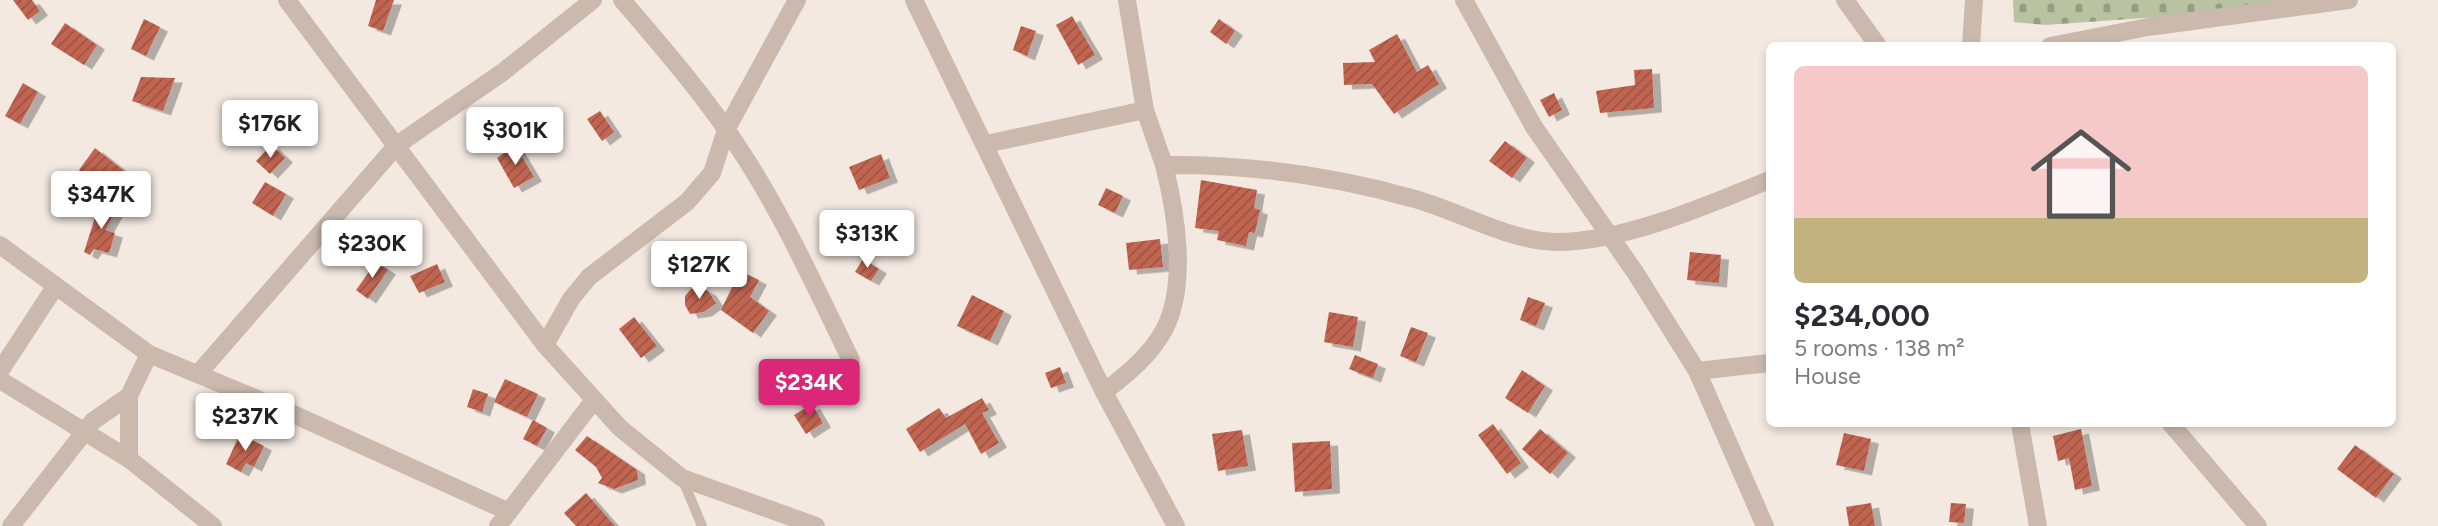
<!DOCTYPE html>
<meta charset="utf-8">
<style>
:root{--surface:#fff;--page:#f2f2f3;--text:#2b2b33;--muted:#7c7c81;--line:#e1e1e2;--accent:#db2777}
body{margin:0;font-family:Figtree,sans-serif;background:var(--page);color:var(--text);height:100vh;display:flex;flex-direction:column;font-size:26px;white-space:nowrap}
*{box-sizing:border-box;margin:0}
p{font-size:23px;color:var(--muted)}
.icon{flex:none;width:38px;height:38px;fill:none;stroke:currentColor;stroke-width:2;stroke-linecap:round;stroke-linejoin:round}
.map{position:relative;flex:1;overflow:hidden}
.side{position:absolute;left:1766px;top:42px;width:630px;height:385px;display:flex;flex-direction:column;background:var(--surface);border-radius:10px;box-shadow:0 4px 10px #0003}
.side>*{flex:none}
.price{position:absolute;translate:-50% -60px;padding:0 16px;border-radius:7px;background:#fff;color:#222;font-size:23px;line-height:46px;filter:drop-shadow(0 2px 4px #0008)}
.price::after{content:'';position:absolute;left:50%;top:42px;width:21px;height:16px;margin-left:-10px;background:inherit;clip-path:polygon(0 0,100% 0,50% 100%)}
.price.current{background:var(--accent);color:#fff}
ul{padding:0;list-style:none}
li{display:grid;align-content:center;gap:14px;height:371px;padding:0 28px}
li+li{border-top:2px solid var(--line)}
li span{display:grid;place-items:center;height:217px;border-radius:10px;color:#555}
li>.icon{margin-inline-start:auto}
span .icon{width:126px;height:126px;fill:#fffc;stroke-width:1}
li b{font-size:30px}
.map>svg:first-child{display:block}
.cemetery{fill:url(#cemetery-stones)}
.building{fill:url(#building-hatch);filter:url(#shadow)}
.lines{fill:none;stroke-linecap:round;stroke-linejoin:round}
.service{stroke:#cbb9ad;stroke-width:10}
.minor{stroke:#cbb9ad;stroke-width:18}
.tertiary{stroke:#cbb9ad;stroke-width:18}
</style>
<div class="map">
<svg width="2438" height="526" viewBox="0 0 2438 526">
<defs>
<pattern id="cemetery-stones" width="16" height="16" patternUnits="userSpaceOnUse" patternTransform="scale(1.75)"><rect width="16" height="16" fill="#b9c2a1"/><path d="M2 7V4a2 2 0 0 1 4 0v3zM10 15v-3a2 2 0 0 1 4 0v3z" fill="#979e83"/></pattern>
<pattern id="building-hatch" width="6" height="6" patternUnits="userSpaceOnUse" patternTransform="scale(1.75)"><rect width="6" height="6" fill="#c16551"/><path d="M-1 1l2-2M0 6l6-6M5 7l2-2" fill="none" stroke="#9e5443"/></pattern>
<filter id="shadow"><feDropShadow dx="8" dy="4.5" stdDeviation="0" flood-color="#0004"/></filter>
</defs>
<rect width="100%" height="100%" fill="#f3e9e1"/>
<!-- cemetery -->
<path class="cemetery" d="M2013,0H2311L2255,10L2046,25L2014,22Z"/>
<!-- building -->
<path class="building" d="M13,0H32L40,11L28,20Z
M376,0H394L383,31L368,26Z
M1072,16L1095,55L1078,65L1056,25Z
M144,19L160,27L146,56L131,49Z
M1219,19L1235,31L1226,44L1210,32Z
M65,23L97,45L84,65L51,44Z
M1021,26L1036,31L1027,56L1013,50Z
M1397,34L1417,72L1428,65L1439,84L1394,114L1372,84L1344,85L1343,63L1375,62L1369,50Z
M1652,69L1654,108L1600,113L1596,91L1635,85L1634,70Z
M141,77L175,78L163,111L132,101Z
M23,83L38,92L20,124L5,116Z
M1554,93L1562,110L1549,117L1540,100Z
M600,111L614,132L602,141L587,119Z
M1505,141L1527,158L1512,178L1489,161Z
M271,145L285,158L270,174L256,161Z
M515,145L534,177L514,188L497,158Z
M95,148L133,178L116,199L79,170Z
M881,154L890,178L859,190L849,167Z
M1201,180L1257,190L1254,208L1260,210L1255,233L1249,232L1246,246L1217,240L1219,231L1195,228Z
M265,182L286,194L273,216L252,203Z
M1106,188L1123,196L1115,213L1098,205Z
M100,202L115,212L105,230L115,233L109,253L94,249L90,255L84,252Z
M1160,239L1163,267L1129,270L1126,243Z
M1690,252L1721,255L1719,283L1687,280Z
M863,259L879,269L871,281L855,272Z
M376,262L388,270L368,299L356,290Z
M437,264L445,282L419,293L410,276Z
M740,271L759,280L750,297L769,311L753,333L721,310Z
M700,287L708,291L716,303L704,312L690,314L685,305V296L691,289Z
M972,295L1004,311L990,341L957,326Z
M1528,297L1545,303L1536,326L1520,320Z
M1329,312L1358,317L1353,347L1324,342Z
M634,317L657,346L641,358L619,329Z
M1411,327L1428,333L1416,362L1400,356Z
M1355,355L1378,364L1373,378L1349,369Z
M1060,367L1066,383L1051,388L1045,373Z
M1522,370L1545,386L1528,413L1505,398Z
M505,379L538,394L527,417L494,402Z
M473,389L488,394L482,412L467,407Z
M982,398L989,410L982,413L999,443L981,454L965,424L920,452L906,429L939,408L946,418Z
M812,404L823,423L806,434L794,415Z
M533,420L547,428L537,446L523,439Z
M1493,424L1521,463L1507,474L1478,435Z
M1540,429L1568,453L1550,474L1522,449Z
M2081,429L2092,486L2075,490L2069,458L2058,461L2053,436Z
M1242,430L1248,466L1218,471L1212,434Z
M1844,433L1871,439L1864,471L1836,465Z
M240,434L264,446L254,467L246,463L241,472L226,464Z
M587,436L637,470L638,480L614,489L598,483L602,478L596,467L575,450Z
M1330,441L1332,489L1295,492L1292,443Z
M2355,445L2394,474L2376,498L2337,469Z
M586,493L615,526H576L564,513Z
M1871,503L1875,526H1849L1846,507Z
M1951,503L1966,504L1964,523L1949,522Z"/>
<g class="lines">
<!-- service -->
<path class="service" d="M682,478L702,526"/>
<!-- minor -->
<path class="minor" d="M287,0L545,345L620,428L682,478L816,526
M622,0C665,50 709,101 744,156C786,221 817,291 851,360
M1127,0L1145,110L1164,165
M1464,0L1534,127L1635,272L1697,371L1765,526
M1845,0L1878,46
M1971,46L1974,0
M2050,46L2148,27L2349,0
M986,144L1145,110
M0,245L149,354L293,414L507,511
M545,345L571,299L589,277L687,202L712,173L726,130L797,0
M0,371L55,287
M1697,371L1769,363
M198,374L397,145L503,72L593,0
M0,380L129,459L213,526
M1104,392C1127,374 1150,356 1164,330C1188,285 1176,212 1164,165C1250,164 1333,176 1415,199C1461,212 1508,241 1557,242C1623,242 1708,205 1769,180
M129,396V459
M2020,424L2038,526
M2171,424L2258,526
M11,526L93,421L129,396L149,354
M498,526L594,400"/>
<!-- tertiary -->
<path class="tertiary" d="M914,0L1104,392L1176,526"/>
</g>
</svg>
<b class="price" style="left:270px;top:160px">$176K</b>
<b class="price" style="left:515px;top:167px">$301K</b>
<b class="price" style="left:101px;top:231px">$347K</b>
<b class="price" style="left:867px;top:270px">$313K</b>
<b class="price" style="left:372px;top:280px">$230K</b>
<b class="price" style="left:699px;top:301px">$127K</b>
<b class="price current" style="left:809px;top:419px">$234K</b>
<b class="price" style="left:245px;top:453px">$237K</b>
<section class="side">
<ul>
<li><span style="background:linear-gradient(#f6c9c9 70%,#c2b280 0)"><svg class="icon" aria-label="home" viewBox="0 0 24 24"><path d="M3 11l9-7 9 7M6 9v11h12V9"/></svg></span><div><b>$234,000</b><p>5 rooms · 138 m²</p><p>House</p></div></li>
</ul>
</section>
</div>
